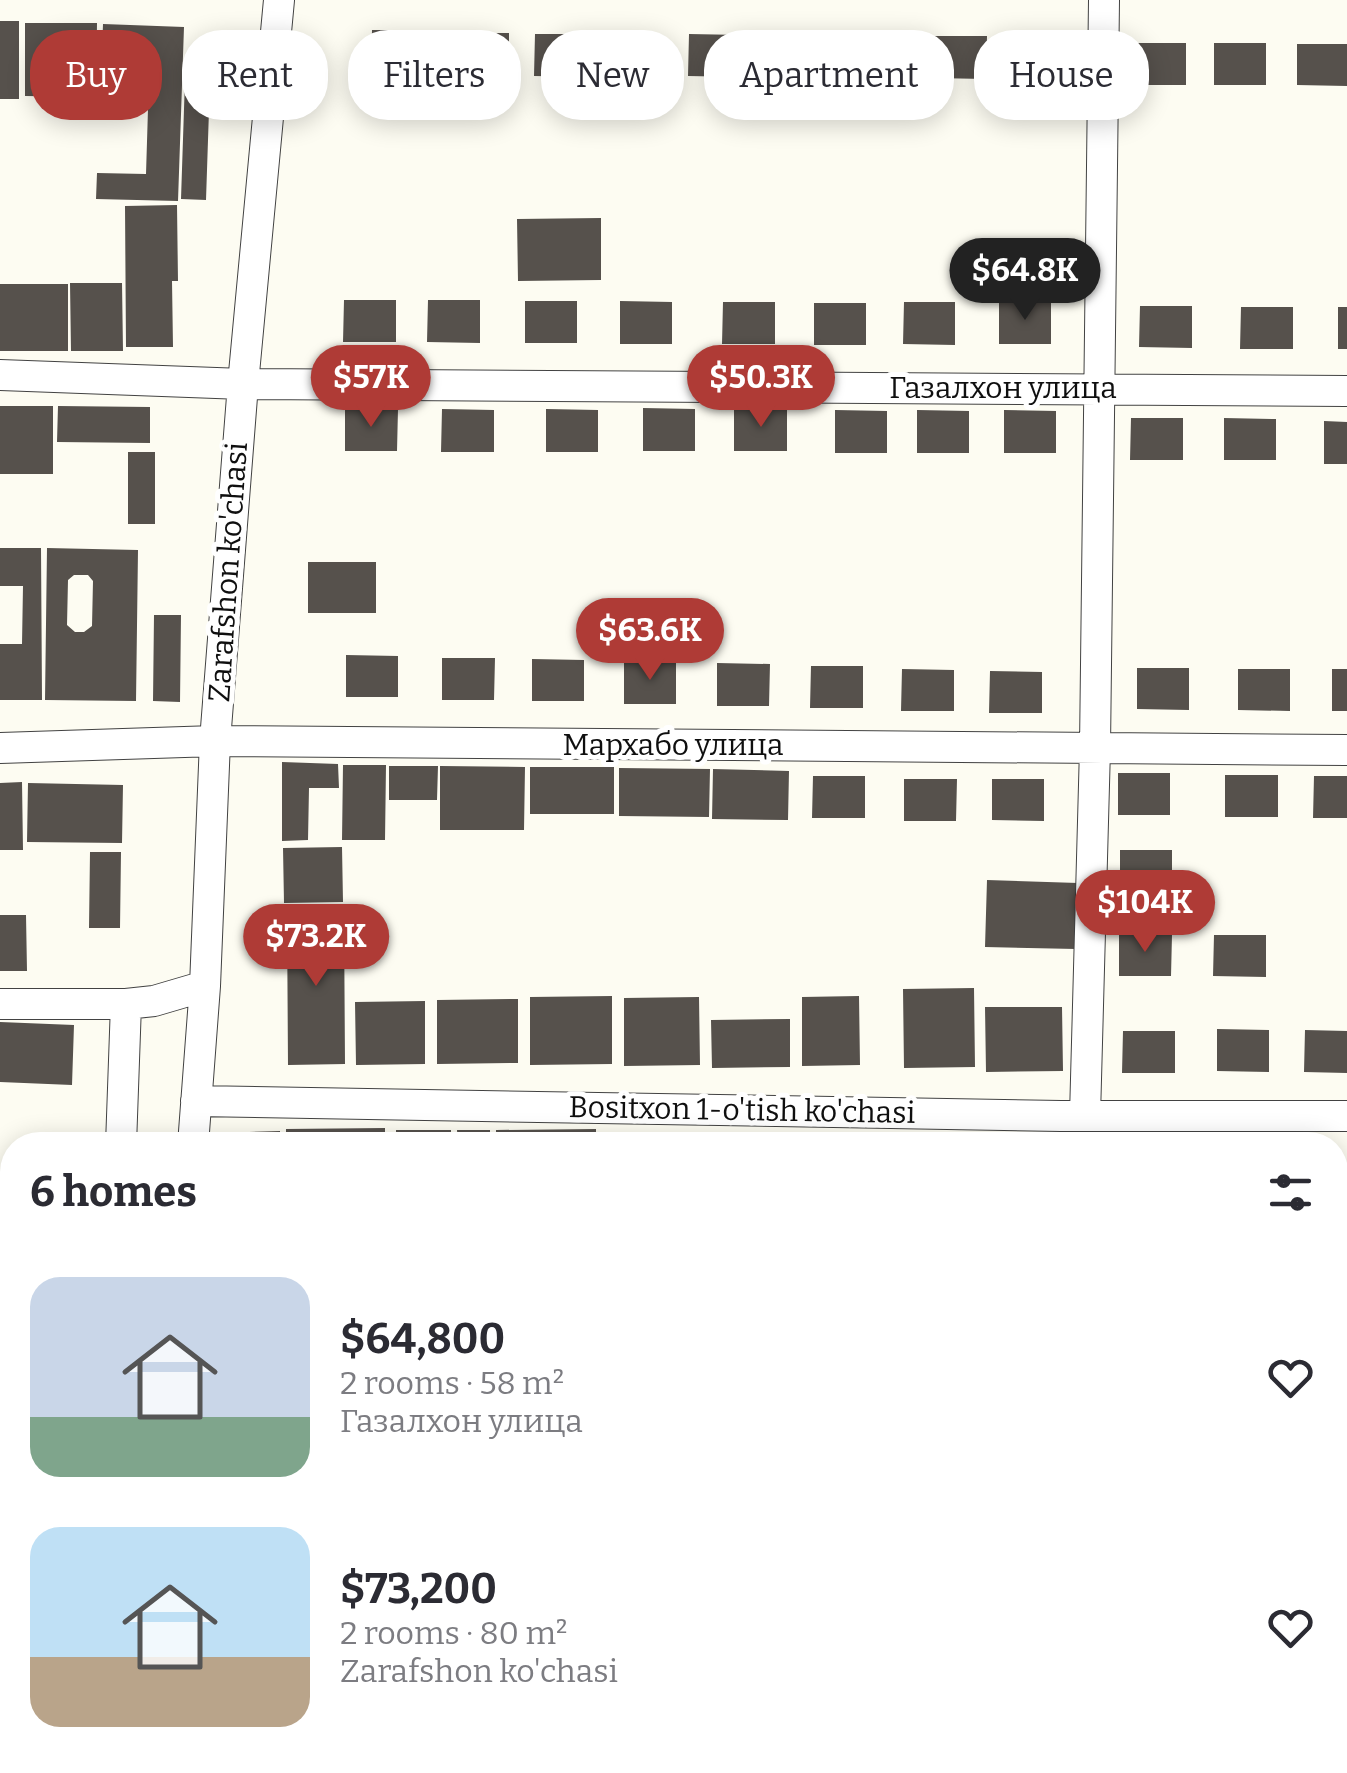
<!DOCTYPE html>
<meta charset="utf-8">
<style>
:root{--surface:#fff;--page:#f2f2f3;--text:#2b2b33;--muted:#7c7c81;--accent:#af3b36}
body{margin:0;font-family:Bitter,serif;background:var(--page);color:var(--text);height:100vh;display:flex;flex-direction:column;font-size:38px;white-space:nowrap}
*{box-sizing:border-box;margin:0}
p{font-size:32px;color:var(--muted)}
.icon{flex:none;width:55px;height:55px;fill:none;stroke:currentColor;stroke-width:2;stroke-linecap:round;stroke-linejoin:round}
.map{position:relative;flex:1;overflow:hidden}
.side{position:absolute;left:0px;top:1132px;width:1348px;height:642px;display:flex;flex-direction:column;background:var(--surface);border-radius:40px 40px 0 0;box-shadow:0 5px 25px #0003}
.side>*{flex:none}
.hud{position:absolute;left:30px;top:30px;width:1288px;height:90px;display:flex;gap:20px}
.price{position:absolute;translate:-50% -85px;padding:0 22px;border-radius:35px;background:var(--accent);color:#fff;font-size:32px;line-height:65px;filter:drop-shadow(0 2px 5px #0008)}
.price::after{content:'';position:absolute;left:50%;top:60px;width:30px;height:22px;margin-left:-15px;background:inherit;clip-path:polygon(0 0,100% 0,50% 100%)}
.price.selected{background:#222;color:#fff}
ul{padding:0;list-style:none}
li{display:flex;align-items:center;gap:30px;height:250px;padding:0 30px}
li span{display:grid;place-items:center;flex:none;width:280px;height:200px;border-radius:30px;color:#555}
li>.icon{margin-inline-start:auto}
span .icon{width:120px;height:120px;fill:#fffc;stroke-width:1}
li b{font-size:42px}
h2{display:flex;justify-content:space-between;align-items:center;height:120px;padding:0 30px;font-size:42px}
.pill{padding:0 35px;border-radius:40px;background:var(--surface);box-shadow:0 5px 25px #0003;font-size:35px;line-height:90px}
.pill.selected{background:var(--accent);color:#fff}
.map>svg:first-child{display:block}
.building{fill:#56514c;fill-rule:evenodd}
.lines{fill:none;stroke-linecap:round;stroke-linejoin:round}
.minor-casing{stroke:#424242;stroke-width:32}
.path{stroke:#313131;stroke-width:6;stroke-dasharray:10 5;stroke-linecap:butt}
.minor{stroke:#fff;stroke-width:30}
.labels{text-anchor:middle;stroke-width:10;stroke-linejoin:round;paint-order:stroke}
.street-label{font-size:30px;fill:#0f0f0f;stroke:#fff}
</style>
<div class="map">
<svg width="1347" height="1773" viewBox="0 0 1347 1773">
<rect width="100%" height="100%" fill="#fdfcf2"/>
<!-- building -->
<path class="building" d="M0,21H19V99H0Z
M25,23H97L96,97L25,96Z
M103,24L184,27L178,201L96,199L97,173L146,174L148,109L100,108Z
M372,30H424V72H371Z
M457,33H509V75L457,74Z
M535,34H587V77L534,76Z
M689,34L741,35V77L688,76Z
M775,34H827V76H775Z
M609,35H661V77H609Z
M856,35H908V77H856Z
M934,36H987L986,79L934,78Z
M1011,36H1063V79L1011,78Z
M1134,43H1186V85H1133Z
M1214,43H1266V85H1214Z
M1297,44H1347V86L1297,85Z
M185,79L210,80L206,200L181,199Z
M177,205L178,281H172L173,347H126L125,206Z
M601,218V280L518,281L517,219Z
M70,283H122L123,351H71Z
M0,284H68V351H0Z
M344,300H396V342H343Z
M428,300H480V343L427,342Z
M525,301H577V343H525Z
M620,301L672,302V344H620Z
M723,302H775V344H722Z
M904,302H955V345L903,344Z
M999,302H1051V344H999Z
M814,303H866V345H814Z
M1140,306H1192V348L1139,347Z
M1241,307H1293V349H1240Z
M1338,307H1347V349H1338Z
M0,406H53V474H0Z
M58,406L150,407V443L57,442Z
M643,408L695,409V451H643Z
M345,409H398L397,451H345Z
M442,409L494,410V452H441Z
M546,409L598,410V452H546Z
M734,409H787V451H734Z
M835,410L887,411V453H835Z
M917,410L969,411V453H917Z
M1004,410L1056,411V453H1004Z
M1131,418H1183V460H1130Z
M1224,418L1276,419V460H1224Z
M1324,421L1347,422V464H1324Z
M128,452H155V524H128Z
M0,548H41L42,700H0V644H22L23,586H0Z
M47,548L138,550L136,701L45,700ZM74,575H88L93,581L92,626L84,632H75L67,625L68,580Z
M308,562H376V613H308Z
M154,615H181L180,702L153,701Z
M346,655L398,656V697H346Z
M442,658H495L494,700H442Z
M532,659L584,660V701H532Z
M624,662H676V704H624Z
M717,663L770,664L769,706H717Z
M811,666H863V708H810Z
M1137,668H1189V710L1137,709Z
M902,669L954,670V711H901Z
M1238,669H1290V711L1238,710Z
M1332,669H1347V711H1332Z
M990,671L1042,672V713H989Z
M282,762L338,764L339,788H309L308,840L282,841Z
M343,765H386L385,840H342Z
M389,766H438L437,800H389Z
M440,766L525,767L524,830H440Z
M530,767H614V814H530Z
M619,768L710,769L709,817L619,816Z
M713,769L789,771L788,820L712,819Z
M1118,773H1170V815H1118Z
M1225,775H1278V817H1225Z
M813,776H865V818H812Z
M1314,776H1347V818H1313Z
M904,779H957L956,821H904Z
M992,779H1044V821L992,820Z
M22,782L23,850H0V783Z
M28,783L123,785L122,843L27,842Z
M342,847L343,902L284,903L283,848Z
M1120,850H1172V892H1120Z
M90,852H121L120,928H89Z
M987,880L1078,883L1076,949L985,947Z
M287,913H344L345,1064L288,1065Z
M0,915H26L27,971H0Z
M1119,934L1172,935L1171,976H1119Z
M1214,935H1266V977L1213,976Z
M974,988L975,1067L904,1068L903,989Z
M612,996V1064L530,1065V997Z
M859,996L860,1065L802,1066V997Z
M699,997L700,1065L624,1066V998Z
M518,999V1063L437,1064V1000Z
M425,1001V1064L356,1065L355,1002Z
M985,1007H1062L1063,1071L986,1072Z
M790,1019V1067L712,1068L711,1020Z
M0,1022L74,1025L72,1085L0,1082Z
M1217,1029L1269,1030V1072L1217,1071Z
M1305,1030L1347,1031V1073L1304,1072Z
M1123,1031H1175V1073H1122Z
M385,1128V1145H286V1129Z
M596,1129V1145H496V1130Z
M396,1130H451V1145H396Z
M457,1130H490V1145H458Z
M280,1131V1145H249V1132Z
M9,1198H12V1265L4,1264Z
M5,1273L12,1274V1337L1,1336Z
M0,1345H12V1429L0,1428Z
M0,1433L12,1434V1646L0,1645Z
M1335,1640L1347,1641V1690L1335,1689Z
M12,1743V1762H67V1773H0V1746Z
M223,1762H279L278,1773H223Z
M930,1762H977V1773H930Z
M1115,1764L1212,1766V1773H1115Z"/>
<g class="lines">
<!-- minor casing -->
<g class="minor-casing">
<path id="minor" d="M0,375L243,384L1347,391
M0,748L215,741L1347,750
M0,1004H126L154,1001L205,986
M196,1101L1061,1116H1347
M1085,1116L1095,748L1104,0
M121,1145L126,1004
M193,1145L205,986L215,741L243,384L279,0
M1335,1547H1347
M0,1686L12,1682
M150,1773L151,1762
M1003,1773V1762"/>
</g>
<!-- path -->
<path class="path" d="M1335,1589H1347"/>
<!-- minor -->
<use href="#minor" class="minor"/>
</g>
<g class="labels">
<!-- street labels -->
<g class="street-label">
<text x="1003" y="398">Газалхон улица</text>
<text transform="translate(228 572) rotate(-86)" y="10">Zarafshon ko'chasi</text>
<text x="673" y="755">Мархабо улица</text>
<text transform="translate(742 1110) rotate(1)" y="10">Bositxon 1-o'tish ko'chasi</text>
</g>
</g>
</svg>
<b class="price selected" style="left:1025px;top:323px">$64.8K</b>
<b class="price" style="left:371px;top:430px">$57K</b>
<b class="price" style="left:761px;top:430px">$50.3K</b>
<b class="price" style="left:650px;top:683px">$63.6K</b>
<b class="price" style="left:1145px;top:955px">$104K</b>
<b class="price" style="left:316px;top:989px">$73.2K</b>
<div class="hud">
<a class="pill selected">Buy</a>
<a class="pill">Rent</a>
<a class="pill">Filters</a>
<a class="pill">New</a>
<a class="pill">Apartment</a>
<a class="pill">House</a>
</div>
<section class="side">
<h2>6 homes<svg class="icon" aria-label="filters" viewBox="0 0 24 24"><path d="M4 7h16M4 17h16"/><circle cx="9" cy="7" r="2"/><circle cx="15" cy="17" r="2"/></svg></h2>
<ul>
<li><span style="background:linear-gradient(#c9d6e8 70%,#7fa58c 0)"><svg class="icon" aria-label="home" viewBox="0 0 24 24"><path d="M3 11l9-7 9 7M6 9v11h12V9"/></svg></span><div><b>$64,800</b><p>2 rooms · 58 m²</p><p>Газалхон улица</p></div><svg class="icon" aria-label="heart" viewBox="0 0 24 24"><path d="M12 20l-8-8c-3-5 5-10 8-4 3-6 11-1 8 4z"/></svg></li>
<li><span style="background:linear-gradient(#bfe0f5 65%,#b9a48a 0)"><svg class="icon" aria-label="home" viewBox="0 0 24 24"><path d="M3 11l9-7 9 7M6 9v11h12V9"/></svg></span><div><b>$73,200</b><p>2 rooms · 80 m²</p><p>Zarafshon ko'chasi</p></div><svg class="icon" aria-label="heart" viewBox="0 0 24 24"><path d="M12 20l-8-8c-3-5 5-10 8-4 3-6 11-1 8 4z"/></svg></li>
</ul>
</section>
</div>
